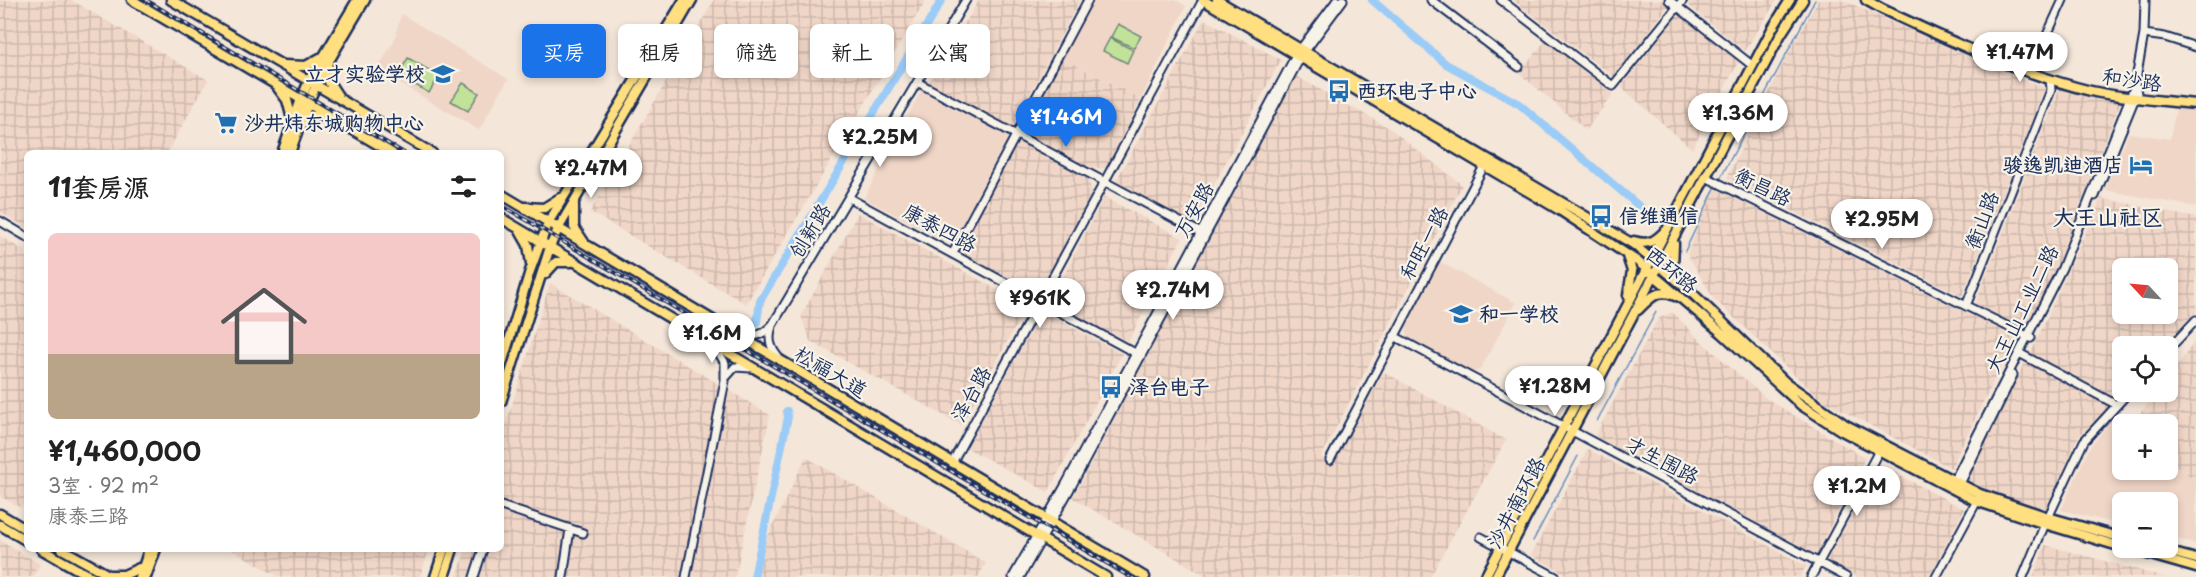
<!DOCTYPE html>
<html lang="zh">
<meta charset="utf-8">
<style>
:root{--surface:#fff;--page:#f6f6f6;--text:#222;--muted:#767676;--accent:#1a73e8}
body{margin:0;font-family:"Playpen Sans","LXGW WenKai TC",sans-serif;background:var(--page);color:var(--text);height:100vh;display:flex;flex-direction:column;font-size:22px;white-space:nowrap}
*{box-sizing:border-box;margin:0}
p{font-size:20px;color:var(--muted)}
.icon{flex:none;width:33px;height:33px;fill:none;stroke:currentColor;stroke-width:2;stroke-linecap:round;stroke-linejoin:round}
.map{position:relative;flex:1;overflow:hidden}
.drawer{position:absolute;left:24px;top:150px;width:480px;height:402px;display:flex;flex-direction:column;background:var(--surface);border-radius:9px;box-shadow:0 3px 9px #0003}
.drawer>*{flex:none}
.banner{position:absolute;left:522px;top:24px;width:570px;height:54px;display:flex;gap:12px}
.needle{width:39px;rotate:296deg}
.fabs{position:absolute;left:2112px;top:258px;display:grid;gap:12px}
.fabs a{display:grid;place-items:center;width:66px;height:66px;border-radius:9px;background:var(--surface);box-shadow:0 3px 9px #0003;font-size:30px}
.price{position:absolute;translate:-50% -51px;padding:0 14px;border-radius:21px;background:#fff;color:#222;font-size:20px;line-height:39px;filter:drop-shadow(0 2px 3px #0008)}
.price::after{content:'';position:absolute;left:50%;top:36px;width:18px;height:14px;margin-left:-9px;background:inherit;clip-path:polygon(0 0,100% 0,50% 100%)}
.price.current{background:var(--accent);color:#fff}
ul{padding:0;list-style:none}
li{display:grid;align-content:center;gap:12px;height:318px;padding:0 24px}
li span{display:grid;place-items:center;height:186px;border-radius:9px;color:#555}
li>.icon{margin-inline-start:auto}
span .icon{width:108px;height:108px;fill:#fffc;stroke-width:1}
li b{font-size:26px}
h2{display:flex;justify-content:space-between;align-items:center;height:72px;padding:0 24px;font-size:26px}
.chip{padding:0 21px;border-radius:9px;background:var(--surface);box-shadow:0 3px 9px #0003;font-size:21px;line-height:54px}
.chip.current{background:var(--accent);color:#fff}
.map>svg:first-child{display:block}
.built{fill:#f0d6c7}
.industrial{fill:url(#industrial-grid);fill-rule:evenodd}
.green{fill:#c2e29a;stroke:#6e887c;stroke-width:1.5}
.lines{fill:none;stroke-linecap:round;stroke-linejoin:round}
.stream{stroke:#688dba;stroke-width:1.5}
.river{stroke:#9bccf7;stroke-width:8}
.minor-casing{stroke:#1b2f5e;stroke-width:11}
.major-casing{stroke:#1b2f5e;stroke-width:13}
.minor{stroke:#f7f3e8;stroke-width:7}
.major{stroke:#ffdf80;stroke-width:8}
.rail-casing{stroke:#1b2f5e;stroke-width:4}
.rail{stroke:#f7f3e8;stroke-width:1.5;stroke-dasharray:4.5;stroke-linecap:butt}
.labels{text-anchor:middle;stroke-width:4.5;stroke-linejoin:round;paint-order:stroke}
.poi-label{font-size:20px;font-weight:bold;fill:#1b2f5e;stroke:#f7f3e8;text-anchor:start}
.street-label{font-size:20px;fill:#1b2f5e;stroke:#f7f3e8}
.quarter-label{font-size:22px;font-weight:bold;fill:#1b2f5e;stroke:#f7f3e8}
</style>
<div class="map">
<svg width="2196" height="577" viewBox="0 0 2196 577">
<defs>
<pattern id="industrial-grid" width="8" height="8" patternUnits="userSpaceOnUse" patternTransform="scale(1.5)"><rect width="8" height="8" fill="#f0d6c7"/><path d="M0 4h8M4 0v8" fill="none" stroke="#cdb8ad"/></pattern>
</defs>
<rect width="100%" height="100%" fill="#f4e6d9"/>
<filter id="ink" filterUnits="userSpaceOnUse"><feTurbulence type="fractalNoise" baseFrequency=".0167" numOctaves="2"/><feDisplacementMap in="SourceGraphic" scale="12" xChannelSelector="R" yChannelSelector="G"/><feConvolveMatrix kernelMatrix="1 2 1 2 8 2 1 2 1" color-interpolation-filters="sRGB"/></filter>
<g filter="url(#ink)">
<!-- built -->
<path class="built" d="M1094,0H1176L1186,6L1141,99L1062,58Z
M401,14L508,79L479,130L377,70L394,41Z
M921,91L1008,137L951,244L864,198Z
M2177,104L2196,107V207L2105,190L2129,133L2170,139Z
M1440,262L1516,303L1480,370L1469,373L1408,339L1406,326Z
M2115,416L2125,424H2122V470H2168V459L2196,481V544L2168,536V502H2122V525L2061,510L2090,447Z"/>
<!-- industrial -->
<path class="industrial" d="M0,0H71L208,80L167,153H27V228L0,212Z
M714,0H926L746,304L590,212Z
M979,0H1080L1012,127L929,83Z
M1513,0H1662L1669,5L1614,77Z
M1691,0H1777L1745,51L1688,5Z
M1818,0H1843L1987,65L2045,88L1962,296L1727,178L1785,60Z
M1679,14L1739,61L1692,149L1621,87Z
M1204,19L1281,60L1193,223L1116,181Z
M1546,40L1613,94L1586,130L1519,73Z
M1062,58L1141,99L1106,168L1088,169L1032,140L1028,124Z
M1296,76L1389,128L1462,185L1321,457L1333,464L1384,372L1506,440L1430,577H1208L1073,498L1266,129Z
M2059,90L2120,103L2059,260L2027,329L1975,304Z
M1018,140L1088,179L1092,192L1042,287L1029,291L957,251Z
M1714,188L2015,337L1951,468L1819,398L1714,299L1687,254Z
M1104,197L1182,238L1128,342L1050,302Z
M2101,198L2196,218V314L2165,346H2122V391L2115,399L2030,355ZM2122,268H2168V314H2122Z
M858,213L1027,306L961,425L810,341L801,316Z
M0,236L25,251L27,259V498L21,508L0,496Z
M550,283L770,415L735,577H457L466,549H501V440Z
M1042,311L1122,354L1048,492L967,448Z
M1672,312L1703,343L1767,399L1865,458L1816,554L1595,436L1658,319Z
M2196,340V481L2168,459V424H2132L2157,392H2168V378Z
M2025,361L2109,406L2078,437L2047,509L1998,495L1966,479Z
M1588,449L1806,566L1800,577H1572L1531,555Z
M806,457L986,563L978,577H758L766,540Z
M1878,464L1964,509L1929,577H1857L1827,561Z
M0,540L40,564L33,577H0Z
M2045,545L2164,577H2033Z
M231,549H429L420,577H279Z"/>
<!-- green -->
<path class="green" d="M1118,24L1141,36L1134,48L1111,37Z
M1110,38L1133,50L1127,63L1103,51Z
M408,58L439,76L429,93L398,75Z
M463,83L479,93L468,111L451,101Z"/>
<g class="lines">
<!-- stream -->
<path class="stream" d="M1720,179L1815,0
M1685,251L1716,186
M1597,421L1656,312
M1533,541L1578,456"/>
<!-- river -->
<path class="river" d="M1372,0L1446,64L1519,104L1647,213
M757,322L760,301L942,0
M754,577L788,417L787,411"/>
<!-- minor casing -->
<g class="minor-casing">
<path id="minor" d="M1431,0L1519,67
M1501,0L1613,86L1683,0
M1669,0L1753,66
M2144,34L2165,37L2196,47
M2030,72L2063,0
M917,82L1203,234
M1706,177L2031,338
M2095,196L2137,93L2135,85
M849,198L1139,355
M0,221L27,237
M953,253L1088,0
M1966,306L2051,90L2050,79
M772,326C768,339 770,347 778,357
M741,335C756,338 763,335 773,324L966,0
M1394,336L1846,577
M2168,350L2196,320
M2019,353L2117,405
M727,376L735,367L750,368
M1330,460L1484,166
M952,463L1203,0
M1953,483L2062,268L2135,85L2144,34L2145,0
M1959,486L2013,375
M501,506L583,533
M1481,537L1556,577
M474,577L483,549
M563,577L570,529
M686,577L725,381V363L715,347
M1013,577L1066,484L1296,55L1337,0
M1020,577L1071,487L1300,58L1343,0
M1811,577L1881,447
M1936,577L1978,499
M2023,577L2045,524L2084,441L2129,392"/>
</g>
<!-- major casing -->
<g class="major-casing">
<path id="major" d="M132,0L392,153
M171,0L432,153
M1203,0L1561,211L1637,261L1722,333L1801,405L1842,431L1976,501L2045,524L2122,547
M1217,0L1633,244L1691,292L1785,382L1846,425L1980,494L2048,517L2122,538
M1866,0L1882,9C1950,41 2018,73 2091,91C2126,99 2161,100 2196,104
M284,65L306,66L320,58
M328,67L329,82L338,96
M278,88L287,100L292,119
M302,125L311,116H327
M282,153L301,99L309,81L357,0
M290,153L308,103L323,71L365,0
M501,194L1145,577
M574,205V227L584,242
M525,207L544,208L560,198
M501,218L1106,577
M520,231L528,245L531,264
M1634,241C1648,245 1654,242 1664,232
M1674,244L1673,267L1680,281
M1627,256L1632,271L1628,295
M545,274L556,262H571
M1638,310C1650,298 1658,288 1675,296
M501,367L530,271L548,223L684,0
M501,402L550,247L558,229L692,0
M0,514L27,530
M0,525L27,541
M2126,548L2196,568
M2155,548L2196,559
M41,549L91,577
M62,549L112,577
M109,575H124L144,566
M140,577L149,549
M146,577L156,549
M435,577L444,549
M444,577L453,549
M1485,577L1772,29L1790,0
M1495,577L1781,34L1803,0"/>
</g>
<!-- minor -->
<use href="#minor" class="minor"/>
<!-- major -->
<use href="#major" class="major"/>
<!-- rail casing -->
<g class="rail-casing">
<path id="rail" d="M146,0L404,153
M501,205L1130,577"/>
</g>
<!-- rail -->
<use href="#rail" class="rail"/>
</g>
</g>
<!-- icons -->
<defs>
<g id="school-bare" transform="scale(1.8)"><path d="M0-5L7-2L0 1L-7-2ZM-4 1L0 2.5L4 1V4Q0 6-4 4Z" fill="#1f6fb2" stroke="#f7f3e8" stroke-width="2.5" paint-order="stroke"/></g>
<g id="bus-bare" transform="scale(1.8)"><path d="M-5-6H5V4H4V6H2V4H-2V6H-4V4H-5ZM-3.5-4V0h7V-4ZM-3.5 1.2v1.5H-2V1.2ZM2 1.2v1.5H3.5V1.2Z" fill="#1f6fb2" stroke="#f7f3e8" stroke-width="2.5" paint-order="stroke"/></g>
<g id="supermarket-bare" transform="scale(1.8)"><path d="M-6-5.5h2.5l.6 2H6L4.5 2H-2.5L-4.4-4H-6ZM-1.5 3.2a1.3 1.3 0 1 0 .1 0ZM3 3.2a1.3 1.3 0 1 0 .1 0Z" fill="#1f6fb2" stroke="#f7f3e8" stroke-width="2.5" paint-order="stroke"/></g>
<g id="hotel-bare" transform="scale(1.8)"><path d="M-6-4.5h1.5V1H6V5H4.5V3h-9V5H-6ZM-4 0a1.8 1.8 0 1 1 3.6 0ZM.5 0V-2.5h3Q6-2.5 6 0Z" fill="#1f6fb2" stroke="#f7f3e8" stroke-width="2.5" paint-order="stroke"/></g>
</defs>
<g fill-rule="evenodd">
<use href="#school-bare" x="443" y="74"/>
<use href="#bus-bare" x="1339" y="91"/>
<use href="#supermarket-bare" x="226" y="123"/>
<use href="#hotel-bare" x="2141" y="165"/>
<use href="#bus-bare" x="1601" y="216"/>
<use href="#school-bare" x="1461" y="314"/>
<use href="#bus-bare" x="1111" y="387"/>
</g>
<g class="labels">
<!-- poi labels -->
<g class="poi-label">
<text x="425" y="81" text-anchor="end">立才实验学校</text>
<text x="1357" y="98">西环电子中心</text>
<text x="244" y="130">沙井炜东城购物中心</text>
<text x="2123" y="172" text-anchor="end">骏逸凯迪酒店</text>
<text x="1619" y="223">信维通信</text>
<text x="1479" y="321">和一学校</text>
<text x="1129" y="394">泽台电子</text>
</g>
<!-- street labels -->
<g class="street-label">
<text transform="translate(2132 80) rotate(8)" y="7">和沙路</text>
<text transform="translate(1763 187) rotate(26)" y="7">衡昌路</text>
<text transform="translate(1194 210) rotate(-62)" y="7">万安路</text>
<text transform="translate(1982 220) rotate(-69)" y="7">衡山路</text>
<text transform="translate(940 228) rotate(28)" y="7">康泰四路</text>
<text transform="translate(810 231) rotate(-59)" y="7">创新路</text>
<text transform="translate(1424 243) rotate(-62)" y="7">和旺一路</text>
<text transform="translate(1672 270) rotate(39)" y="7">西环路</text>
<text transform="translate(2022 309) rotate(-64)" y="7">大王山工业二路</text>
<text transform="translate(831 372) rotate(31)" y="7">松福大道</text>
<text transform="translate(971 394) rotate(-61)" y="7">泽台路</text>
<text transform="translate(1662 460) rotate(28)" y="7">才生围路</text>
<text transform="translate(1516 503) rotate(-62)" y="7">沙井南环路</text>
</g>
<!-- quarter labels -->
<g class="quarter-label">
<text x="2108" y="225">大王山社区</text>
</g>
</g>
</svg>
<div class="fabs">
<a><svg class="needle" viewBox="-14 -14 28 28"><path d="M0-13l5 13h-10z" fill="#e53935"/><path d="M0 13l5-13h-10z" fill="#767676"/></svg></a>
<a><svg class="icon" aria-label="locate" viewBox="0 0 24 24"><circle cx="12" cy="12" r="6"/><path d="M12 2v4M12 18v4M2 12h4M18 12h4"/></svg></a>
<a>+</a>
<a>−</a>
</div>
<b class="price" style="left:2020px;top:83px">¥1.47M</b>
<b class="price" style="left:1738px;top:144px">¥1.36M</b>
<b class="price current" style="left:1066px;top:148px">¥1.46M</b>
<b class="price" style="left:880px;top:168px">¥2.25M</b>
<b class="price" style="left:591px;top:199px">¥2.47M</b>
<b class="price" style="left:1882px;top:250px">¥2.95M</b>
<b class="price" style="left:1173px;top:321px">¥2.74M</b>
<b class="price" style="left:1040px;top:329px">¥961K</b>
<b class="price" style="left:712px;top:364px">¥1.6M</b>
<b class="price" style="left:1555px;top:417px">¥1.28M</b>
<b class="price" style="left:1857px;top:517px">¥1.2M</b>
<div class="banner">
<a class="chip current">买房</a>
<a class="chip">租房</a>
<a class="chip">筛选</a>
<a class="chip">新上</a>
<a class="chip">公寓</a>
</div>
<section class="drawer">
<h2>11套房源<svg class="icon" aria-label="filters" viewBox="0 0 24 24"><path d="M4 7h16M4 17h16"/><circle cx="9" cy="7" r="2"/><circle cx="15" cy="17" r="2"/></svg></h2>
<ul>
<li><span style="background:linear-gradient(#f6c9c9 65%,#b9a48a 0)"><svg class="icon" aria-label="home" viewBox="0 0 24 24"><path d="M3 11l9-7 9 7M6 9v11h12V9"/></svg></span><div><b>¥1,460,000</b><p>3室 · 92 m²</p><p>康泰三路</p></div></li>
</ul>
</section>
</div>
